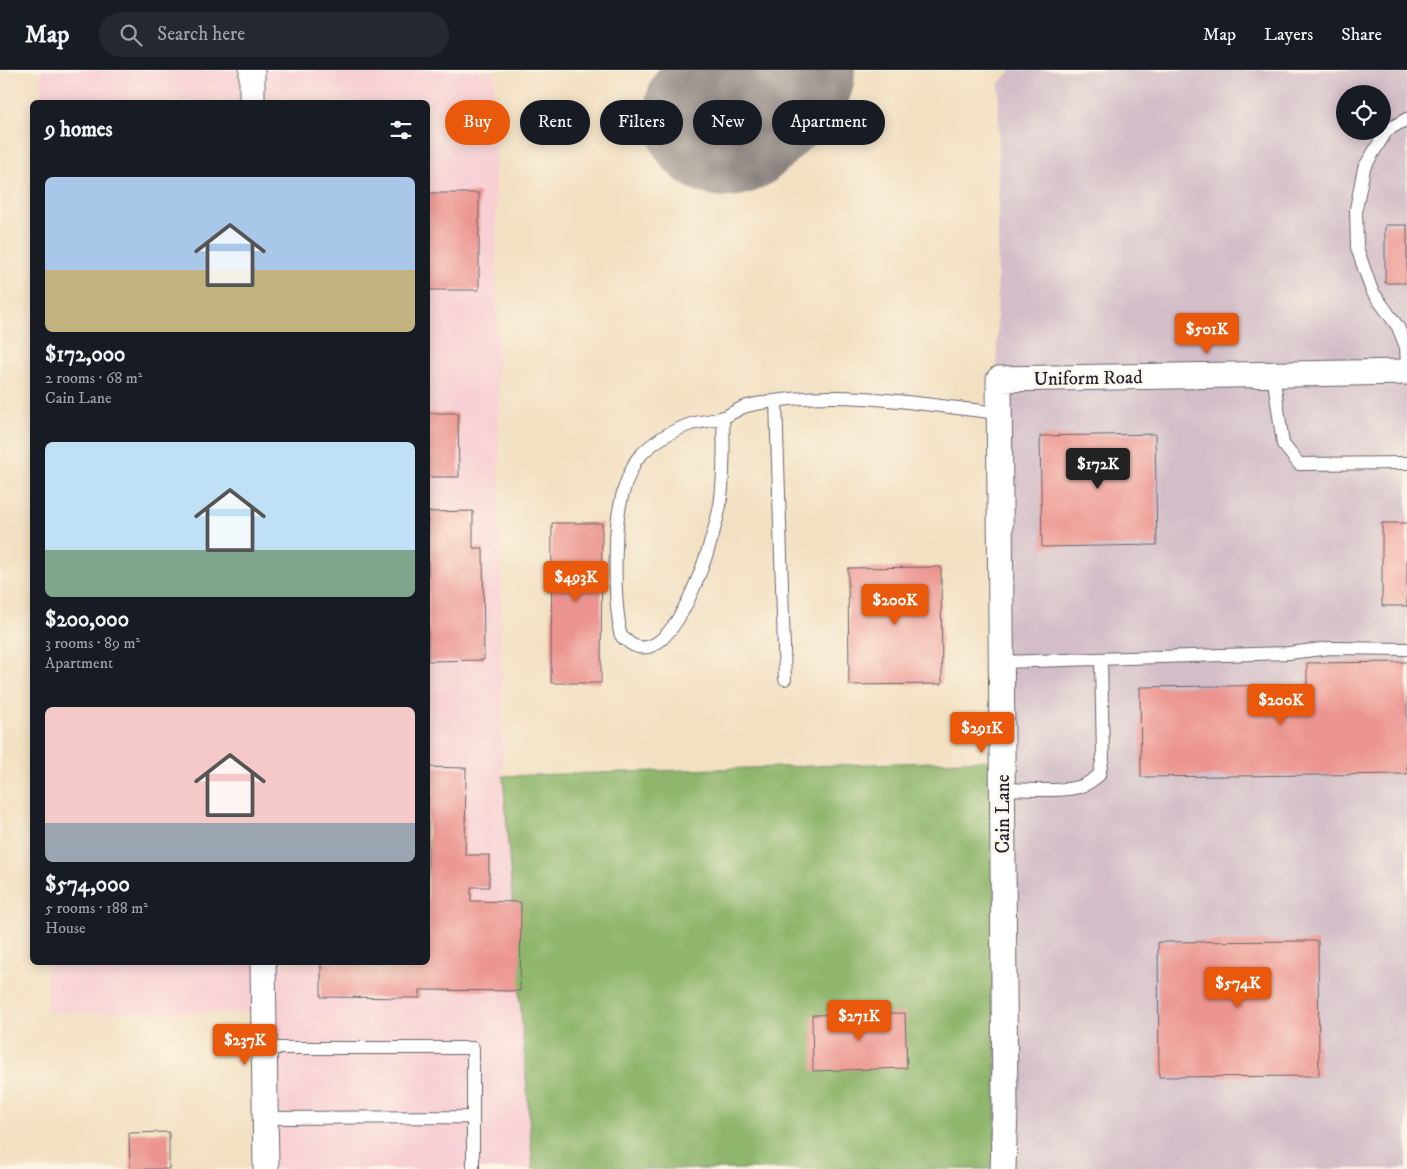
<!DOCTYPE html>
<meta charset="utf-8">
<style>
:root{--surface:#171b24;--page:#242831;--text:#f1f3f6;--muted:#9ea1a6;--line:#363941;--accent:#ea580c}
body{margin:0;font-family:"IM FELL DW Pica",serif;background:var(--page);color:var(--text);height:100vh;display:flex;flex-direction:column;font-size:19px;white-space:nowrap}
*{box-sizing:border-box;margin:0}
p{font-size:16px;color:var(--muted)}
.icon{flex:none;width:28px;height:28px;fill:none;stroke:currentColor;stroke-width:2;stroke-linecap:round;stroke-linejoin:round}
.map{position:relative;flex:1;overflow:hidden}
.drawer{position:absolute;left:30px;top:30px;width:400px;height:865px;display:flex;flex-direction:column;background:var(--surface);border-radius:8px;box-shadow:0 2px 12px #0003}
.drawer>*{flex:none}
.guide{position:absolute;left:445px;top:30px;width:475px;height:45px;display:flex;gap:10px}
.fabs{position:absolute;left:1336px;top:15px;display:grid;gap:10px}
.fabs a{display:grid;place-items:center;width:55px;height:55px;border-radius:50%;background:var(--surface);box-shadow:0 2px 12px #0003;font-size:25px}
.price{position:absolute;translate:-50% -42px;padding:0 11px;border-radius:5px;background:var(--accent);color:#fff;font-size:16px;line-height:32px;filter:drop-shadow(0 1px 2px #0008)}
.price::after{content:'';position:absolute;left:50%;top:30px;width:15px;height:11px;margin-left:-8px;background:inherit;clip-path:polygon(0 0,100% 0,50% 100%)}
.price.on{background:#222;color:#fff}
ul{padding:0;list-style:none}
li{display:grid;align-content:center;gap:10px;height:265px;padding:0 15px}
li span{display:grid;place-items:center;height:155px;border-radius:8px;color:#555}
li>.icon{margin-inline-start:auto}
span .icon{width:90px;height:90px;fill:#fffc;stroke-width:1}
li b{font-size:21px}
h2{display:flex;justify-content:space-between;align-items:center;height:60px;padding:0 15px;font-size:21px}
.tag{padding:0 18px;border-radius:22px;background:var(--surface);box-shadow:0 2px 12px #0003;font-size:18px;line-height:45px}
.tag.on{background:var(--accent);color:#fff}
header{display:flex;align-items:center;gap:30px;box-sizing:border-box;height:70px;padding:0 25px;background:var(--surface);border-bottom:1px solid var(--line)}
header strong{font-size:24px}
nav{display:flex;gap:28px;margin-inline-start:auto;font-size:18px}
.search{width:350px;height:45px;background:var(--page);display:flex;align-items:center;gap:12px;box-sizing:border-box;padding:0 18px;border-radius:28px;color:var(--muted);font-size:19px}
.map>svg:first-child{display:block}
.built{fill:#f7cfd4}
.industrial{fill:#d2bdc8;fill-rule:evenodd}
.forest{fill:#8fb66c;stroke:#586c54}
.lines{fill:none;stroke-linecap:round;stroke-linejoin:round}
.taxiway{stroke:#8a817e;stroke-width:65}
.runway{stroke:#8a817e;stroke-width:164}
.building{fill:#ec9490}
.service-casing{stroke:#6b646a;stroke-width:14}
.minor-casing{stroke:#6b646a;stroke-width:27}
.service{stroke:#fff;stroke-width:12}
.minor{stroke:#fff;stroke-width:25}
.labels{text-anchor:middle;stroke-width:4;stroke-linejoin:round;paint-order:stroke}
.street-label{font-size:19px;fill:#22223b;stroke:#fcf5e5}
</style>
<header>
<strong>Map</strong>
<div class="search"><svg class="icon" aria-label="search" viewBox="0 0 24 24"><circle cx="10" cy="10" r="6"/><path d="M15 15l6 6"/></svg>Search here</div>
<nav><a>Map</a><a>Layers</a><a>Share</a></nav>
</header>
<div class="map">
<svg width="1407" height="1099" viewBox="0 0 1407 1099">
<rect width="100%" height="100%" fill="#fcf5e5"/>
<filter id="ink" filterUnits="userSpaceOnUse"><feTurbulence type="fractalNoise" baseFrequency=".02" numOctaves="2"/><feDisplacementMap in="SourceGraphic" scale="10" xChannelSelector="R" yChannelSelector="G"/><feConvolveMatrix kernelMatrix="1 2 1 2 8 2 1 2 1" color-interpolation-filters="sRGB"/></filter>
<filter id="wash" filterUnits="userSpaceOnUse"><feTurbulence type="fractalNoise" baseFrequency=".0096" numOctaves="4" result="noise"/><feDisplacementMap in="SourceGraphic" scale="20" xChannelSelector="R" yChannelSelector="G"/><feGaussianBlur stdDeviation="1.12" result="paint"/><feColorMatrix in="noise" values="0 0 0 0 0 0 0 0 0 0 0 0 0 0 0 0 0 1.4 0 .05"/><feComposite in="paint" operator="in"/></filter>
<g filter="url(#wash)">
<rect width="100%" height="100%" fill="#f2e0c2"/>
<!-- built -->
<path class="built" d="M41,0H494L503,706L533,1099H265L266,942L47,943V893L428,892V32H41Z"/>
<!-- industrial -->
<path class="industrial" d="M1012,0H1407V1099H996L994,690L999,13ZM1345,24H1382V61H1345Z"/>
<!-- forest -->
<path class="forest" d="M994,690L996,1099H533L503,706Z"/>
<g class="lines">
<!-- taxiway -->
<path class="taxiway" d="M714,0L756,17"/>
<!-- runway -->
<path class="runway" d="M726,45L773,0"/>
</g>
<g id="blocks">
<!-- building -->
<path class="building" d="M428,123H479V220H428Z
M1385,155H1407V213H1385Z
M428,343H458L459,407H428Z
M1155,364L1157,475L1042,477L1040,366Z
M473,441V478H483L484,590L428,591V442Z
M552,453H602L601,613H551Z
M1382,453H1407V536H1382Z
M941,497L942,614L849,615L848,498Z
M1407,592V704L1141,707L1140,617L1307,615V593Z
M428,697L466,698L465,785H489V817H471V831L521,832L520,921L420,920V928L321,927V892H428Z
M1318,871L1319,1006L1159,1007L1158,872Z
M905,943L907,998L813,1001L812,945Z
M169,1062V1099H130L129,1063Z"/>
</g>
</g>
<g filter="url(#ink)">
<use href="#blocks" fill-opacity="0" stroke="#6b646a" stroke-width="1"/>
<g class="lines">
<!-- service casing -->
<g class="service-casing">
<path id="service" d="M1407,49L1387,60L1364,98L1356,139L1357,178L1372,221L1398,257L1406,277L1407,295
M1273,304L1283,374L1299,394L1407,393
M776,332L785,609
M723,347C724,374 724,401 721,428C718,457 674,611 627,571C625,569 622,568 621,565C619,562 619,556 619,553C615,527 615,502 616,477C616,451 620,426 630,403C633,398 634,392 638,388C652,372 671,361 691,354C702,351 713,351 724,347C732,344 739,338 747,336C832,316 914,334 999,343
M1001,592L1289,583L1330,578L1407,579
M1002,719C1026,719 1060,723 1082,716C1088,714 1094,709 1099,705L1103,687L1101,590
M264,978H473V1047
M265,1048L473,1047V1099"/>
</g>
<!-- minor casing -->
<g class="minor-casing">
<path id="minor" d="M252,0V32
M263,892L266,1099
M1003,1099L1005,1038L999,309L1407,302"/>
</g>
<!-- service -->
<use href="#service" class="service"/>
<!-- minor -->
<use href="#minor" class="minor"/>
</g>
</g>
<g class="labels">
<!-- street labels -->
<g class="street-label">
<text transform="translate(1088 307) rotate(-1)" y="7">Uniform Road</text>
<text transform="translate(1002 744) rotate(-90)" y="7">Cain Lane</text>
</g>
</g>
</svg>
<div class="fabs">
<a><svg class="icon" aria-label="locate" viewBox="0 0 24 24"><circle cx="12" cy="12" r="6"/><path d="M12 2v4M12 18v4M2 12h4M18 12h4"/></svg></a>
</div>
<b class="price" style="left:1207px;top:285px">$501K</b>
<b class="price on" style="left:1098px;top:420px">$172K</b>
<b class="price" style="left:576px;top:533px">$493K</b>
<b class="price" style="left:895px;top:556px">$200K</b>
<b class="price" style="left:1281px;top:656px">$200K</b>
<b class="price" style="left:982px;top:684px">$291K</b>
<b class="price" style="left:1238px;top:939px">$574K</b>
<b class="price" style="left:859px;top:972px">$271K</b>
<b class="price" style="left:245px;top:996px">$237K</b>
<div class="guide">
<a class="tag on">Buy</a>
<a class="tag">Rent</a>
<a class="tag">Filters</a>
<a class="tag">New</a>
<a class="tag">Apartment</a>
</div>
<section class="drawer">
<h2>9 homes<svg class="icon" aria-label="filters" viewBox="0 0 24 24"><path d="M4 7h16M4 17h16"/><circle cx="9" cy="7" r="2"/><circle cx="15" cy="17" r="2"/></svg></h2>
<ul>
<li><span style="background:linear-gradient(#a9c7e8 60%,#c2b280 0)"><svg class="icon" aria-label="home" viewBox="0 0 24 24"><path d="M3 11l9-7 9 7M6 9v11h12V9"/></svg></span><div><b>$172,000</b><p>2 rooms · 68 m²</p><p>Cain Lane</p></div></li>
<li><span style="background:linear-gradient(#bfe0f5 70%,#7fa58c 0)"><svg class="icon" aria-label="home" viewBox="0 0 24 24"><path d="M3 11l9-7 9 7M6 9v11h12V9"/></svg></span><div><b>$200,000</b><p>3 rooms · 89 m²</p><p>Apartment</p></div></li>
<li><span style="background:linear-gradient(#f6c9c9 75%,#9aa5b1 0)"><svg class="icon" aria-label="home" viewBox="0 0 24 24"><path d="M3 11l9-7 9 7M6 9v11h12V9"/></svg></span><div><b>$574,000</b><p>5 rooms · 188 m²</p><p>House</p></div></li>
</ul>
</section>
</div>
